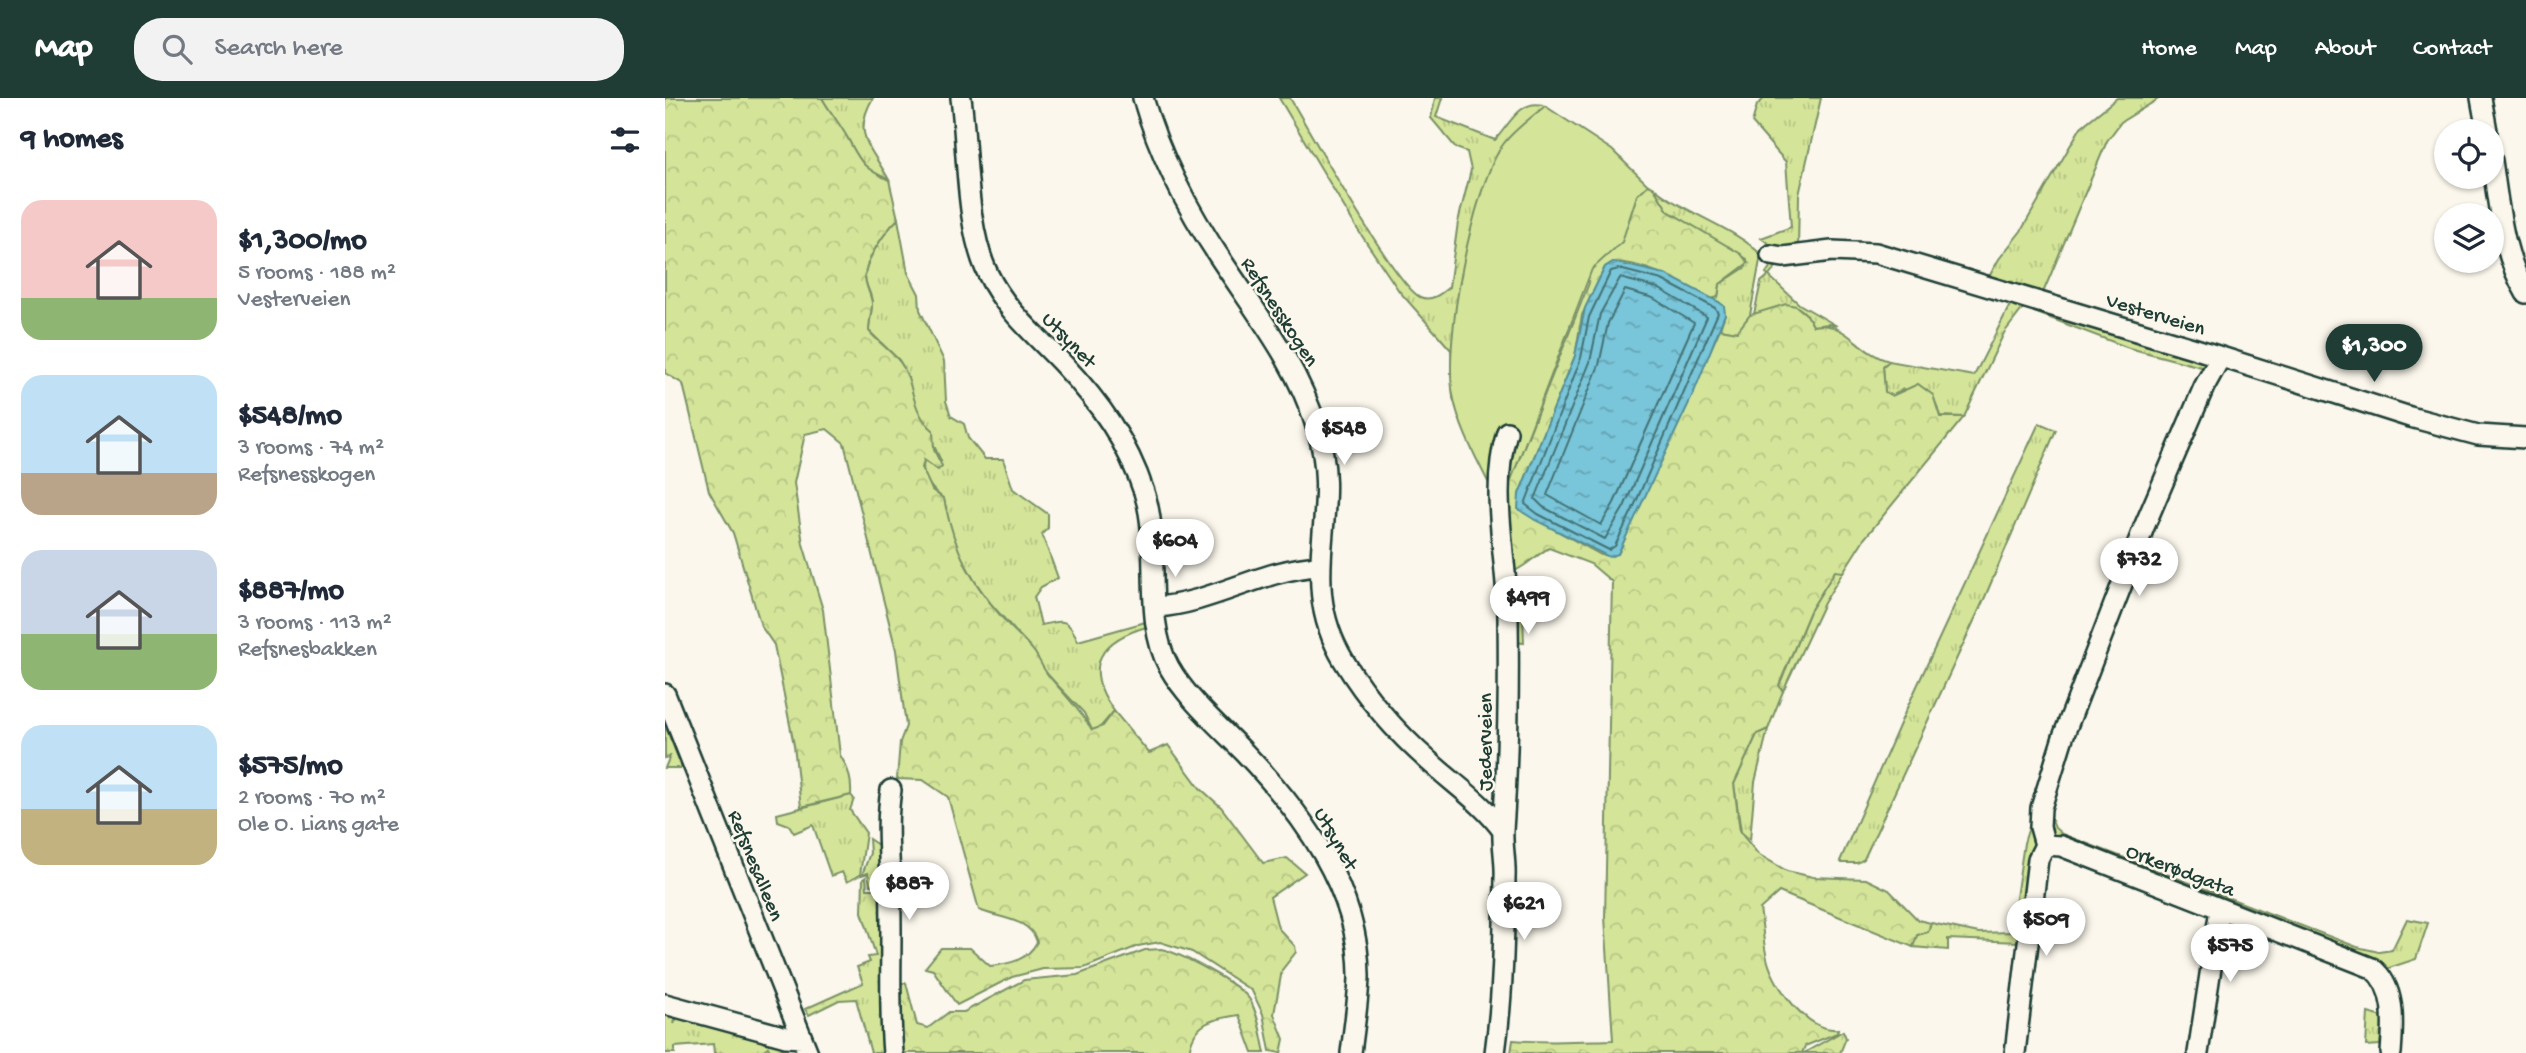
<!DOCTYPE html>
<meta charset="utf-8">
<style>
:root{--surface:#fff;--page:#f2f2f3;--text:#1f2937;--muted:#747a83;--accent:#1f3d34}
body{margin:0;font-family:"Gochi Hand",sans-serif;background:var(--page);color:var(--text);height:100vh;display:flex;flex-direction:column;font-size:26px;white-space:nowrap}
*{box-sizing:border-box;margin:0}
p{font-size:23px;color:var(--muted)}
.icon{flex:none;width:38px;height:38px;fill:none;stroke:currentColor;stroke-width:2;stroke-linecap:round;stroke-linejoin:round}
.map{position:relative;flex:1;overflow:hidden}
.side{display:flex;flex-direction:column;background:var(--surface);width:665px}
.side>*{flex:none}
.controls{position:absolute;left:1769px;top:21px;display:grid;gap:14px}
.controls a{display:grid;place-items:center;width:70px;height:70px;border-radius:50%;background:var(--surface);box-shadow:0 2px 5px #0004;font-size:35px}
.price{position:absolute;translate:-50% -60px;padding:0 16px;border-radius:24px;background:#fff;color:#222;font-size:23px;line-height:46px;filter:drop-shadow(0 2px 4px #0008)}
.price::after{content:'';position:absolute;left:50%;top:42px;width:21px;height:16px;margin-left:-10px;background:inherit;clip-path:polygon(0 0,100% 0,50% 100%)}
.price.current{background:var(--accent);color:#fff}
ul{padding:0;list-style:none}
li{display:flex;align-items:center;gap:21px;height:175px;padding:0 21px}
li span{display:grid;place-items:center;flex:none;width:196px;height:140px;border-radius:21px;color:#555}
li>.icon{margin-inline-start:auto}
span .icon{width:84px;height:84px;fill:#fffc;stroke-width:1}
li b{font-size:30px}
h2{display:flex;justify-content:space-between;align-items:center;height:84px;padding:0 21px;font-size:30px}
header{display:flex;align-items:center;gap:42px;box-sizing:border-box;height:98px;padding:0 35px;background:var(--accent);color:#fff}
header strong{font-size:33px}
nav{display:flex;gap:38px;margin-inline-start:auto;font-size:24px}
.search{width:490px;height:63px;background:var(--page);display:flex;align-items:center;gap:18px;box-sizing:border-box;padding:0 24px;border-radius:28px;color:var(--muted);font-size:26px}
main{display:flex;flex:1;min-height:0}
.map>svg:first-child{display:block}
.grass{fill:url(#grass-tufts);stroke:#7a9166;stroke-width:2}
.forest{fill:url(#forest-crowns);stroke:#7a9166;stroke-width:2}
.pitch{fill:#d4e599;stroke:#7a9166;stroke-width:2}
.water{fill:url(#water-ripples);stroke:#558f97;stroke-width:2}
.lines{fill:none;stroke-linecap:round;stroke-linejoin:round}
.shore{stroke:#437376;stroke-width:2}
.minor-casing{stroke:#1f3d34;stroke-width:24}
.minor{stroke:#fbf7ec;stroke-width:19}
.labels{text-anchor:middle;stroke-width:5;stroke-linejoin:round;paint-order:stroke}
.street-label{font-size:21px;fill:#1f3d34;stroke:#fbf7ec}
</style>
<header>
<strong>Map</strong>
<div class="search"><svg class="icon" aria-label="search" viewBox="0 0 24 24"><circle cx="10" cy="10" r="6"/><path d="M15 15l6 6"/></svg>Search here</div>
<nav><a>Home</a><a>Map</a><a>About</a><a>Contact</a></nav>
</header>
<main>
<section class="side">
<h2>9 homes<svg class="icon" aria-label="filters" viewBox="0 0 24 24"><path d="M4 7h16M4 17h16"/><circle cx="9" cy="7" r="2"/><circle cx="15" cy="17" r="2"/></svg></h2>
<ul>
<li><span style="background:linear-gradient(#f6c9c9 70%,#8fb573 0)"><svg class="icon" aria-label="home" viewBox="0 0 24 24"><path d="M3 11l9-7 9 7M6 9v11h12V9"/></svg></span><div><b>$1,300/mo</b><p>5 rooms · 188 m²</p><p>Vesterveien</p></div></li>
<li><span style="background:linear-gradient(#bfe0f5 70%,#b9a48a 0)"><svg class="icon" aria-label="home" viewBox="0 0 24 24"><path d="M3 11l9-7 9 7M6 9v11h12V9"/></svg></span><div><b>$548/mo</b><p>3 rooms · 74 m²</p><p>Refsnesskogen</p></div></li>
<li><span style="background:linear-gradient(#c9d6e8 60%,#8fb573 0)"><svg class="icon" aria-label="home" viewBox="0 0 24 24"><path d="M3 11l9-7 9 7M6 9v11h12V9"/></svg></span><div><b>$887/mo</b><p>3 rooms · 113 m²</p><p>Refsnesbakken</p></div></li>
<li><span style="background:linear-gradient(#bfe0f5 60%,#c2b280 0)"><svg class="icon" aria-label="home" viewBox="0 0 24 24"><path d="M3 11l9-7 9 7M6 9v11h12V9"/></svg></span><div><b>$575/mo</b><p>2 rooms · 70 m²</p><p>Ole O. Lians gate</p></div></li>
</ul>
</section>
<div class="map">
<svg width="1861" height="955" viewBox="0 0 1861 955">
<defs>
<pattern id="grass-tufts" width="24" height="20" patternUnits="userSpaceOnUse" patternTransform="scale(1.75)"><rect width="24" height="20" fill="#d4e599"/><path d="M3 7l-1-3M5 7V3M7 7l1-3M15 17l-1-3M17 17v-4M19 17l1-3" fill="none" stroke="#b6c584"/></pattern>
<pattern id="forest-crowns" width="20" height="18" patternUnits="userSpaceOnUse" patternTransform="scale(1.75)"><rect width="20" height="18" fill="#d4e599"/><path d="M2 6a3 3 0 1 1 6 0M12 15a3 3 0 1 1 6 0" fill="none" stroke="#b6c584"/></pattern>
<pattern id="water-ripples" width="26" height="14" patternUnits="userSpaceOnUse" patternTransform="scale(1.75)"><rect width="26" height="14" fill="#79c5d9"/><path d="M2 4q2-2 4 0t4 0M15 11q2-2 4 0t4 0" fill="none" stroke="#63a1b1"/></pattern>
</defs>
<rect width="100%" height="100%" fill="#fbf7ec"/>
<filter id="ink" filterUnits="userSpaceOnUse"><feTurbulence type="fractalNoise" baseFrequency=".0143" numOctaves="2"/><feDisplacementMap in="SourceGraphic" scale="14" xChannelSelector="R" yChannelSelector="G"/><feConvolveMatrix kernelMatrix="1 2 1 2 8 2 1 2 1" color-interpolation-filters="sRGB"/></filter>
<g filter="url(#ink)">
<!-- grass -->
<path class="grass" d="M157,0H208C186,37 207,50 224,82C196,70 196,64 182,39C174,26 165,14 157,0Z
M614,0H625C644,32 730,187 755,199C766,204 776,196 784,189L793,124L806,72L802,54L791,50L766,20L770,0H777L771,19L830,42C844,27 855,1 878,7L958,62L798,328L788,300L786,252L734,193L691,129Z
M1100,0H1156L1134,97L1133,153H1114L1096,140L1126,129L1121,64L1087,25L1092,7Z
M1452,0H1495L1456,24L1442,43L1375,202L1326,183L1325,177L1334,161L1356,133L1416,29Z
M988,89C1018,115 1073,131 1096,157L1085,217L1072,234L1055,231L1060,216L1054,204L1046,201L1053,199L1055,186L1081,169L1082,161L1003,113Z
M233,121L243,175L254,196L255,212L279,263L281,303L286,318L299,326L303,340L320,361H338L348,391L383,416V430L377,436L393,480L376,489L369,499L376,527C400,522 403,520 413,543L484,523L485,528C436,541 416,567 449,613L433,632H427L419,615L380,574L369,554L326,506L309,482L287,441L279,401C267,392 255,378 259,362L276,363L246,298L241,276L234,262L204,233C204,223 207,214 207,205C207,196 200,188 200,178C200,162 221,132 233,121Z
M1144,163L1111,169L1104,178L1134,206L1172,228L1163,226L1148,228C1132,195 1117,211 1089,216L1096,184L1103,178L1101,175L1106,168Z
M1348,201L1362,205L1339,235L1299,319L1275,318L1268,297L1238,291L1227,298L1220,294L1218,268L1224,263L1309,278Z
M1371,210L1543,262L1540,270L1464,250L1369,214Z
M1374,325L1391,332L1320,499L1199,761L1192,765H1177L1175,763L1241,612Z
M1522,350L1401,658L1384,715L1390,730L1397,736L1692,849L1714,854L1727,852L1742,821L1763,825L1751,861L1718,872L1386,740L1378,727L1411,613Z
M1170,472L1178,474L1159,505L1118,593L1114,587L1145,513Z
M857,486L859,545L851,544L850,487Z
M0,627L17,670H0L5,658L0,660Z
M1103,631L1090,684L1085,742L1076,734L1069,686L1092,636Z
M186,697L189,701L185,712L201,735L195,777L182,784L177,774L166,778L148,727L129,735L124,727L113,723L112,716Z
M1370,710L1371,739L1354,844L1283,841V852L1248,849L1252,837L1263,834L1266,825L1314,835L1346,834L1359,745Z
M204,741L213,747L220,787H205L203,775L197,777L205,755Z
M201,779L202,791H220L221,955H206L191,901L174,902L144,917L140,911L198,885L192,869L205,864L203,859L211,858L197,814L198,781Z
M0,910L12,914L9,926L14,914L120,945L123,949L106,955L103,949L94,955H49L48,946L10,949V955H0Z
M1703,915L1718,919L1715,947L1701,948Z"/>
<!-- forest -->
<path class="forest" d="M0,0H157C165,14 175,26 182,39C196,64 196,69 224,82L233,121C221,132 200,162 200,178C200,188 206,196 207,205C207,214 204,223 204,233C213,244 226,253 235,264C250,283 244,312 268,332L269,352L277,368L273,372L259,362L257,370L267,392L279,401C290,454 305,483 341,524C350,534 362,544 370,555C375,563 378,571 384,578C399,596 415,612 427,632L438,628L449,613L484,655L503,647L535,690L556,709L598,765L622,760L640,775L605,799L613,830L630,848L631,854L617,872L609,916L619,941L616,955L605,953L598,916L587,893L527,854L495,844L473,848L419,870L378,871L347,879L292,907L268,872L260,870L276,850H305L325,868C344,866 362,863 372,844C365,820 335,821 314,812L283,699L258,682L232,681L235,644L241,628L231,552L179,345L162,331L140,336L129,385L138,446L158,512L175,657C183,670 187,681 186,697L136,709L129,647L109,547L96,528L68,435L44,393L18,286L0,275Z
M983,87L988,89L1003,113L1076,156L1083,165L1055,186L1053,199L1046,201C1014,186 985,165 948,164L940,169L917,217L910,258L854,396L858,414L936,457L953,456L1055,231L1072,234L1085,217L1121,206L1131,208L1142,217L1148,228C1183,222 1192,255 1224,263L1218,268L1220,294L1227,298L1253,286L1268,297L1275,319H1299L1199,441L1178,474L1170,473L1145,513L1114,587L1118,593L1103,631L1092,636L1069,686L1075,734L1093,756L1122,773L1148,779L1201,781L1224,792L1253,822L1266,825L1263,834L1252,837L1248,849L1114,794L1095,811C1098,828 1098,848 1103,864C1111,891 1143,934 1173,931L1172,935L1140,948L1137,955H846L848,942C883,945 914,943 948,942L940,819L947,484L926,466L884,450C872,456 856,473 846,474L839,383L846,381L924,185L918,169L962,128L972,97Z
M496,851C515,855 575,886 585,902C594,918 596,938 600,955H588L574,917C546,921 528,925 524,955H237L232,885H241L252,927L263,930L284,914H299L359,882L412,877L480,852Z
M1178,933L1181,940L1175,955H1139Z"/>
<!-- pitch -->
<path class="pitch" d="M880,8L947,52L983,87L972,97L957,144L927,171L846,382L839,383L829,396C814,365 794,331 788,297C778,245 807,92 837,48C847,33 866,20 880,8Z"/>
<!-- water -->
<path class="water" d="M948,164L1000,176L1054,204L1059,208L1060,216L1029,294L953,456L944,459L870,422L853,411L854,396L910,258L920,210L940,169Z"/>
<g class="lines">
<!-- shore -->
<path class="shore" d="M954,171L997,182L1050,210L1053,215L967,413L950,448L944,452L873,416L860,406L916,260L924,219L946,173Z
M955,180L993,190L1042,219L959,409L940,441L878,409L870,401L925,264L935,216Z
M960,192L988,200L1029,225L949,405L936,427L882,397L934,267L943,225Z"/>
<!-- minor casing -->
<g class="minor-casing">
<path id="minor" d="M296,0C303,53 300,128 323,176C340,212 372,238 399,267C435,305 462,343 479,394C497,448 477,520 504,569C522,601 554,628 579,654C637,715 695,792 694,880C693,905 689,930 686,955
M478,0C495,59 525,116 559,166C595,220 633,268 652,331C679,415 629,481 679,563C702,601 732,635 765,664C790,687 818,705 838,733
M1816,0L1822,33
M1827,63C1834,108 1837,155 1861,195
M1106,157L1118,159L1167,153L1211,155L1531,251L1745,319L1813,337L1861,340
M492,509C548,505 598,471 654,468
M0,596L143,955
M226,692C221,723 224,751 225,783C228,840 223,897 228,955
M1380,747L1375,729L1376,710L1398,639L1479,429L1539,289L1555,260
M1380,747L1396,748L1707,870C1732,890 1728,927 1726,955
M0,906L121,939L137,940
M830,955C838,897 839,838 840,780C841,764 837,747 838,732C843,662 844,590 843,519C842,458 824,394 842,334
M1350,955L1373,761L1380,747
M1533,955L1555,811"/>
</g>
<!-- minor -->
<use href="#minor" class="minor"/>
</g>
</g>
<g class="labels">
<!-- street labels -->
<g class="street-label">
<text transform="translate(616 213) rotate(57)" y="7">Refsnesskogen</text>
<text transform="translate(1491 215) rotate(17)" y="7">Vesterveien</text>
<text transform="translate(405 241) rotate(46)" y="7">Utsynet</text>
<text transform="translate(819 644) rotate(-90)" y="7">Jederveien</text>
<text transform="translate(672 740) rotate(60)" y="7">Utsynet</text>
<text transform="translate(92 767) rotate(68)" y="7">Refsnesalleen</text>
<text transform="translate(1516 771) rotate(21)" y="7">Orkerødgata</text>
</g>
</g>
</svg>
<div class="controls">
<a><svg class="icon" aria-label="locate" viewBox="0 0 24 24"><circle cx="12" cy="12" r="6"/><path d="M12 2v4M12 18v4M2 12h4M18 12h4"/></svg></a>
<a><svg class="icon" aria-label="layers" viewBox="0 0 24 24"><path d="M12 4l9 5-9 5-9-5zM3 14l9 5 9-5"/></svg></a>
</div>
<b class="price current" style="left:1709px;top:286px">$1,300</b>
<b class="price" style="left:679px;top:369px">$548</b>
<b class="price" style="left:510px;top:481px">$604</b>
<b class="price" style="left:1474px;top:500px">$732</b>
<b class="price" style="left:863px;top:538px">$499</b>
<b class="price" style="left:244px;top:824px">$887</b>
<b class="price" style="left:859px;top:844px">$621</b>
<b class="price" style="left:1381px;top:860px">$509</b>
<b class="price" style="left:1565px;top:886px">$575</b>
</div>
</main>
